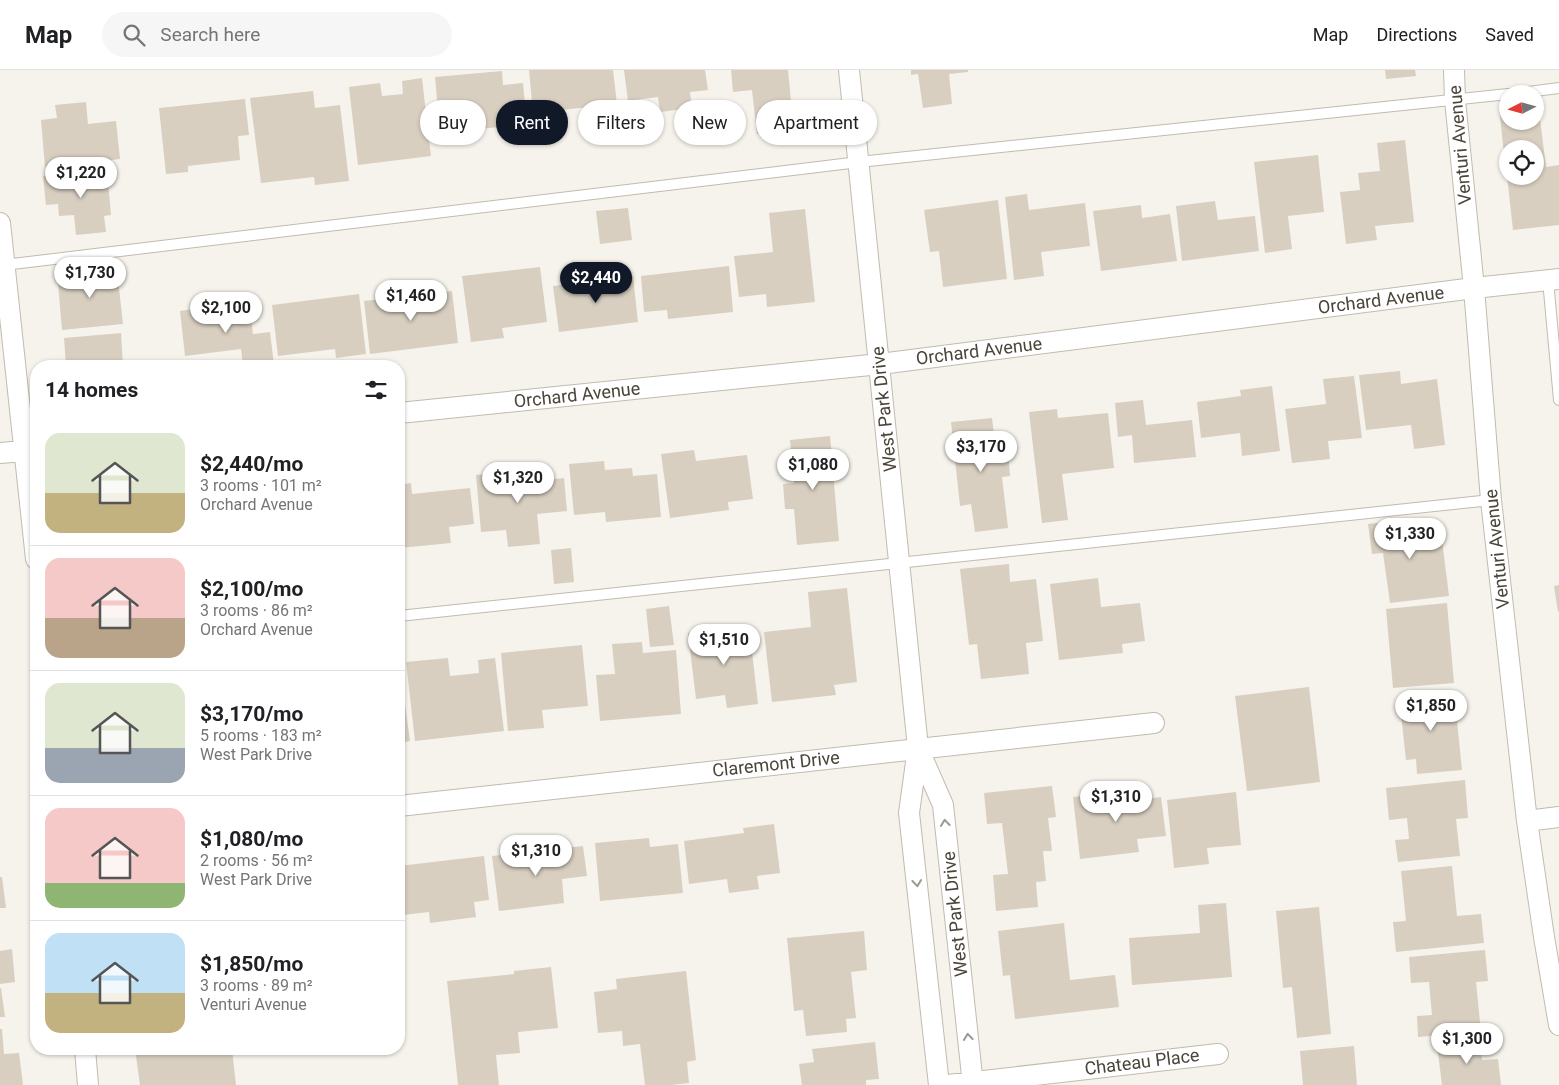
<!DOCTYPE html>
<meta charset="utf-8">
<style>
:root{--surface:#fff;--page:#f6f6f6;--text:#202124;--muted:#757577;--line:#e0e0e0;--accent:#111827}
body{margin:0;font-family:Roboto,sans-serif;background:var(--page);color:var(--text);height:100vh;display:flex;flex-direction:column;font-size:19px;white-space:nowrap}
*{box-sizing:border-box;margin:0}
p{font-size:16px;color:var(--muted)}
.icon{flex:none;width:28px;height:28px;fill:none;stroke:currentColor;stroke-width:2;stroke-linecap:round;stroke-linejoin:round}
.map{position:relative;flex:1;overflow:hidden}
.side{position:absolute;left:30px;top:290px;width:375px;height:695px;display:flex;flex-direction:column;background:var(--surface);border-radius:20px;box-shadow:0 1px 4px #0004}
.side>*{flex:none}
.hud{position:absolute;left:420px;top:30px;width:475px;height:45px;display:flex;gap:10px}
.needle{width:32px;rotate:264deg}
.controls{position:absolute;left:1499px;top:15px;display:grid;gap:10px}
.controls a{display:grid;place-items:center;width:45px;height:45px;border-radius:50%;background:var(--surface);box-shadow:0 1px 4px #0004;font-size:25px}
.price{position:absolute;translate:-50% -42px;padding:0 11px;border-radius:18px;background:#fff;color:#222;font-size:16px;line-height:32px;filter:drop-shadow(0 1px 2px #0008)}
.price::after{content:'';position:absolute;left:50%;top:30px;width:15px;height:11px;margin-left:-8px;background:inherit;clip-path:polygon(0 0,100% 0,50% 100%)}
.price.selected{background:var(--accent);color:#fff}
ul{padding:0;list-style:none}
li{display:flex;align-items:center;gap:15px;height:125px;padding:0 15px}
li+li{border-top:1px solid var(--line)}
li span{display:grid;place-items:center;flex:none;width:140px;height:100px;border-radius:15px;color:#555}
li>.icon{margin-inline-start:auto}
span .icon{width:60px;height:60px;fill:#fffc;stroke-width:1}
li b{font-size:21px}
h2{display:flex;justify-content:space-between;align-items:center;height:60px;padding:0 15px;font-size:21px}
.pill{padding:0 18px;border-radius:22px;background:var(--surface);box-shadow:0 1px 4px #0004;font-size:18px;line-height:45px}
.pill.selected{background:var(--accent);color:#fff}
header{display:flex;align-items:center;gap:30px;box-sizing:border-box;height:70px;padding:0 25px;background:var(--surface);border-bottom:1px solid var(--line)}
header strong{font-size:24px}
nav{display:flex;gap:28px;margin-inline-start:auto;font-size:18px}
.search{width:350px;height:45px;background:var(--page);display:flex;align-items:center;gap:12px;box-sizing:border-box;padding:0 18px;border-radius:28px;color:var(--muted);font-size:19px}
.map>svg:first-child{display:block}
.building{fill:#d8cfc1}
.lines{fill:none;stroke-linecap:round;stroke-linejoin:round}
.service-casing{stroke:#c2bbae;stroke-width:12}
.minor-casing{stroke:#c2bbae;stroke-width:22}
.service{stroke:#fff;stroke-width:10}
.minor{stroke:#fff;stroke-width:20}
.oneway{stroke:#9c9892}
.labels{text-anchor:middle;stroke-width:4;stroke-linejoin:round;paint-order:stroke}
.street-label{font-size:18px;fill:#4b4439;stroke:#fff}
</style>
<header>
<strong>Map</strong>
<div class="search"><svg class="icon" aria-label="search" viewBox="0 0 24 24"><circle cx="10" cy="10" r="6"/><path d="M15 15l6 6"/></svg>Search here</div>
<nav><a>Map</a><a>Directions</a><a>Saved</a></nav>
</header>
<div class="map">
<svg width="1559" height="1015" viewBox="0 0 1559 1015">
<rect width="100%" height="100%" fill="#f6f3ec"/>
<!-- building -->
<path class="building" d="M529,0H613L617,34L533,43Z
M624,0H705L708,20L690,22L692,38L660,42L658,27L628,31Z
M731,0H788L794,61L757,64L752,20L733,22Z
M911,0H968V2L949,4L952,34L923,38L918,4L911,5Z
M1385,0H1415L1416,6L1386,9Z
M502,1L503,15L523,13L526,46L498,48L499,57L440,63L435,7Z
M422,8L431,86L358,95L349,17L380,13L382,26L403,24L402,11Z
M313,21L315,38L340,35L349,111L315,115L314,107L261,113L250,28Z
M245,29L249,65L238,66L240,90L188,96V102L166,104L159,38Z
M86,32L88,54L116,51L120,89L45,97L41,50L57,48L55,35Z
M1535,33H1538L1546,97L1559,95V155L1513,160L1507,106H1535V79H1508V103L1506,104L1499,37L1508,36V51H1535Z
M1405,70L1414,152L1375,156L1377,170L1346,174L1340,122L1360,120L1358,103L1380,101L1377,73Z
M1318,85L1324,142L1288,146L1292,179L1265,183L1254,92Z
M107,100L111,145L104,146L106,162L76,165L74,145L59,146L58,134L46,135L43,106Z
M1027,124L1029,140L1085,133L1090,176L1041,182L1044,206L1014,210L1005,127Z
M998,130L1007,209L943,217L939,181L930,182L924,140Z
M1215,131L1218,150L1255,146L1259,181L1182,191L1176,136Z
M1141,135L1142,148L1170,144L1177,191L1101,201L1093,141Z
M628,138L632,170L600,174L596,141Z
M805,139L815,232L767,237L766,224L739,227L734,186L773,182L769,143Z
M103,193L105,210L118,209L123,254L62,260L58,213L71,212L69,196Z
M729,196L733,242L668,249L667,240L644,242L641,206Z
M540,197L547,252L502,258L504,268L471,272L462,206Z
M633,206L638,252L559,262L553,216Z
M452,221L458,273L370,284L364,231Z
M359,224L366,284L336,288L335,279L278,286L272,235Z
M249,232L253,264L270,262L274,295L243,296L241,279L185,286L180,241Z
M121,263L123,296H66L64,268Z
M1400,301L1401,314L1437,309L1445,375L1414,379L1411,355L1366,360L1359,305Z
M1354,306L1362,368L1328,371L1330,389L1292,393L1285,339L1326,334L1323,309Z
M1272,316L1280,381L1242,386L1240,363L1201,368L1197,332L1241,326L1240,320Z
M1143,330L1146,355L1192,350L1196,387L1134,393L1132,365L1118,367L1115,333Z
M1057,339L1058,348L1108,343L1114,398L1062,404L1068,450L1042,453L1029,342Z
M992,348L996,381L1008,380L1010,406L1002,407L1008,458L975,462L971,434L960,436L951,352Z
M830,366L839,471L797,475L794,439H785L783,414L794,413L790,370Z
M694,380L696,391L747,385L753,429L728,432L729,440L670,448L661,384Z
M604,391L605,400L632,398L633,406L657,404L661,447L606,452L605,442L574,445L569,394Z
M538,399L539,411L564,408L567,441L537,444L540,474L508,477L506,460L481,462L476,405Z
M411,413L412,424L470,418L474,454L449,457L451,473L399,478V415Z
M1416,448L1419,465L1441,462L1449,526L1390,533L1383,483L1372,484L1368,454Z
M571,478L574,512L554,514L551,480Z
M1009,494L1010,512L1036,509L1043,571L1026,573L1029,604L981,609L977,574L969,575L960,499Z
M1098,508L1101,537L1140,533L1145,571L1122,574L1123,583L1059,590L1050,514Z
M1559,515V541L1558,542L1554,516Z
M847,518L857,612L834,615L836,625L772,632L764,562L811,557L808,522Z
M1447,533L1454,613L1393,618L1386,539Z
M669,536L674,575L650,577L646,539Z
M749,556L758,634L727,638L725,625L696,629L688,563Z
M642,572L643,583L676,580L681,644L600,651L596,605L615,604L612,574Z
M582,575L588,636L542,640L544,658L508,661L501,583Z
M448,588L450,606L479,603L478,590L495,588L504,661L415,671L406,592Z
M401,605L410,671L399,673V606Z
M1309,617L1320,712L1247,721L1235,626Z
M1454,621L1462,700L1417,704L1416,689L1406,690L1399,626Z
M1465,710L1468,748L1456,749L1460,786L1398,792L1395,770L1409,769L1407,748L1389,750L1386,718Z
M1052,716L1056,747L1048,748L1052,781H1043L1046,811L1036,812L1038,837L996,841L993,805L1008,804L1002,753L987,754L984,723Z
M1137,720L1138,730L1161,727L1166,766L1137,769L1139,782L1080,789L1073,727Z
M1236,722L1241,775L1207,778L1209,794L1174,798L1167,730Z
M774,754L780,803L757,806L759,819L729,823L727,809L689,814L684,771L744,763L743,758Z
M649,768L650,777L678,774L683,823L600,831L595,773Z
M583,776L587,806L562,809L564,833L499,841L492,786Z
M484,786L489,830L474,832L476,847L430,853L429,842L403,845L399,809V796Z
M1452,796L1457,846L1481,844L1484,873L1396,882L1393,852L1406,851L1401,801Z
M0,807H2L6,838H0Z
M1226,833L1232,907L1132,915L1129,868L1200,863L1198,835Z
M1319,837L1331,964L1297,968L1292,917L1283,918L1276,841Z
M1064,853L1070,910L1115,905L1119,937L1015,949L1010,905L1003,906L998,861Z
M864,861L867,900L851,902L856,948L846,949L847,962L806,966L803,940L794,941L787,868Z
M12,879L15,912L0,914V881Z
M1485,880L1488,911L1476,912L1481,962L1418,967L1417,946L1432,945L1429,912L1411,913L1409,887Z
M551,897L558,958L518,962L520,983L496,985L499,1015H458L447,911L514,904V901Z
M686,901L696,990L687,992L689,1013L671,1015H645L640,974L623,976L622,961L598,963L594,922L617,919L616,909Z
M0,918H1L5,947H0Z
M0,959H2L4,984L19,983L23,1015H0Z
M1480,969L1482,990L1498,989L1501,1015H1442L1437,975Z
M875,972L879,1009L866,1010V1015H802L799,994L814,992L812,979Z
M1354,976L1357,1015H1303L1300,981Z
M135,979H232L236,1015H140Z"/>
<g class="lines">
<!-- service casing -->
<g class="service-casing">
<path id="service" d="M1512,24L1559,18
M4,195L859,92L1508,24
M1548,210L1559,330
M399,546L1491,430"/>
</g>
<!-- minor casing -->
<g class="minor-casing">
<path id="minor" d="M849,0L918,678L909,743L939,1015
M1454,0L1455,30L1474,218L1491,430L1527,751L1544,867L1559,955
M0,153L36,489
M399,343L880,294L1474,218L1559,209
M0,383L36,380
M918,678L943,735L973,1015
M399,736L1154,653
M1527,751L1559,747
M85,979L88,1015
M948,1015L1218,984"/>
</g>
<!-- service -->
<use href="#service" class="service"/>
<!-- minor -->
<use href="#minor" class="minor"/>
</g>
<!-- one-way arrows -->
<defs><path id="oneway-chevron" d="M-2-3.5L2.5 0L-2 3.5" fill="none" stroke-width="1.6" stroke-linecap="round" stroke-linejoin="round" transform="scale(1.25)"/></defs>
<g class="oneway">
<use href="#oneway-chevron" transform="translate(945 753) rotate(-96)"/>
<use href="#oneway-chevron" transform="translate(917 813) rotate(84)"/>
<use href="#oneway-chevron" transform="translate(968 967) rotate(-96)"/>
</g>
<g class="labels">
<!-- street labels -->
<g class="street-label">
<text transform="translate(1460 75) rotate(-95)" y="6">Venturi Avenue</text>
<text transform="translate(1381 230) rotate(-7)" y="6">Orchard Avenue</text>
<text transform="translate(979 281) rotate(-7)" y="6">Orchard Avenue</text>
<text transform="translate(577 325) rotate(-6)" y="6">Orchard Avenue</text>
<text transform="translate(884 339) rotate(-96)" y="6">West Park Drive</text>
<text transform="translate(1497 479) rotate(-96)" y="6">Venturi Avenue</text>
<text transform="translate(776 694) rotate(-6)" y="6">Claremont Drive</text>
<text transform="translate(955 844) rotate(-96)" y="6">West Park Drive</text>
<text transform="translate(1142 992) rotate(-7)" y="6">Chateau Place</text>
</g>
</g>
</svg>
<div class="controls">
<a><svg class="needle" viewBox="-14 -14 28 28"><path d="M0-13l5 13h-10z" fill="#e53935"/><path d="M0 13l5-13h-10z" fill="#757577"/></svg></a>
<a><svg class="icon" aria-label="locate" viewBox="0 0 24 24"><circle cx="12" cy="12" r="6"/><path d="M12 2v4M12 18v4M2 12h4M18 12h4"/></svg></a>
</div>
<b class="price" style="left:81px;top:129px">$1,220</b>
<b class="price" style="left:90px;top:229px">$1,730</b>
<b class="price selected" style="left:596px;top:234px">$2,440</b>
<b class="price" style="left:411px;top:252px">$1,460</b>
<b class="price" style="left:226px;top:264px">$2,100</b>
<b class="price" style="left:981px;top:403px">$3,170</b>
<b class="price" style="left:813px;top:421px">$1,080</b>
<b class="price" style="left:518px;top:434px">$1,320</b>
<b class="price" style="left:1410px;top:490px">$1,330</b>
<b class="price" style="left:724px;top:596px">$1,510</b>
<b class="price" style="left:1431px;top:662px">$1,850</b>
<b class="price" style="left:1116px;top:753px">$1,310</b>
<b class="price" style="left:536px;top:807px">$1,310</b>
<b class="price" style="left:1467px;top:995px">$1,300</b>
<div class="hud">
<a class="pill">Buy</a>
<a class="pill selected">Rent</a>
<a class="pill">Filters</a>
<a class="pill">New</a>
<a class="pill">Apartment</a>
</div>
<section class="side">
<h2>14 homes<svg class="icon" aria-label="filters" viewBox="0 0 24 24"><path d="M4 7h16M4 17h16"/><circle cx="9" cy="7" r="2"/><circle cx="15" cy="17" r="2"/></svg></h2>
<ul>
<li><span style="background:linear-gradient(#dfe7d0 60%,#c2b280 0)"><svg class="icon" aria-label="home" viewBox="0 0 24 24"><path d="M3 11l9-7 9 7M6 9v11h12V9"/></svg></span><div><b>$2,440/mo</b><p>3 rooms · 101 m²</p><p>Orchard Avenue</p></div></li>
<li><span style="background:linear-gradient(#f6c9c9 60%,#b9a48a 0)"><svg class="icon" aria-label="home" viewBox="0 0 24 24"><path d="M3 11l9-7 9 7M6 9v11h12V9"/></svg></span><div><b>$2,100/mo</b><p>3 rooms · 86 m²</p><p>Orchard Avenue</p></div></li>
<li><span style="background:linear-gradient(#dfe7d0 65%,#9aa5b1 0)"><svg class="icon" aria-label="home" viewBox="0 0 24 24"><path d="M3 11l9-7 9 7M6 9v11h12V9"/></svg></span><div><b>$3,170/mo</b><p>5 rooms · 183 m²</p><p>West Park Drive</p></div></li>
<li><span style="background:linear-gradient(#f6c9c9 75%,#8fb573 0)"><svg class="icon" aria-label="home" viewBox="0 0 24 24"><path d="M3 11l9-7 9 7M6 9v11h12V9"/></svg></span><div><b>$1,080/mo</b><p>2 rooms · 56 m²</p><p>West Park Drive</p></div></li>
<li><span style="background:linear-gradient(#bfe0f5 60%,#c2b280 0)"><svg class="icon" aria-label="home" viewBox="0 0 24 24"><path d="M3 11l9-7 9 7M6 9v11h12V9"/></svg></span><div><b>$1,850/mo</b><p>3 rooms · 89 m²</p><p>Venturi Avenue</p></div></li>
</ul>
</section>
</div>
